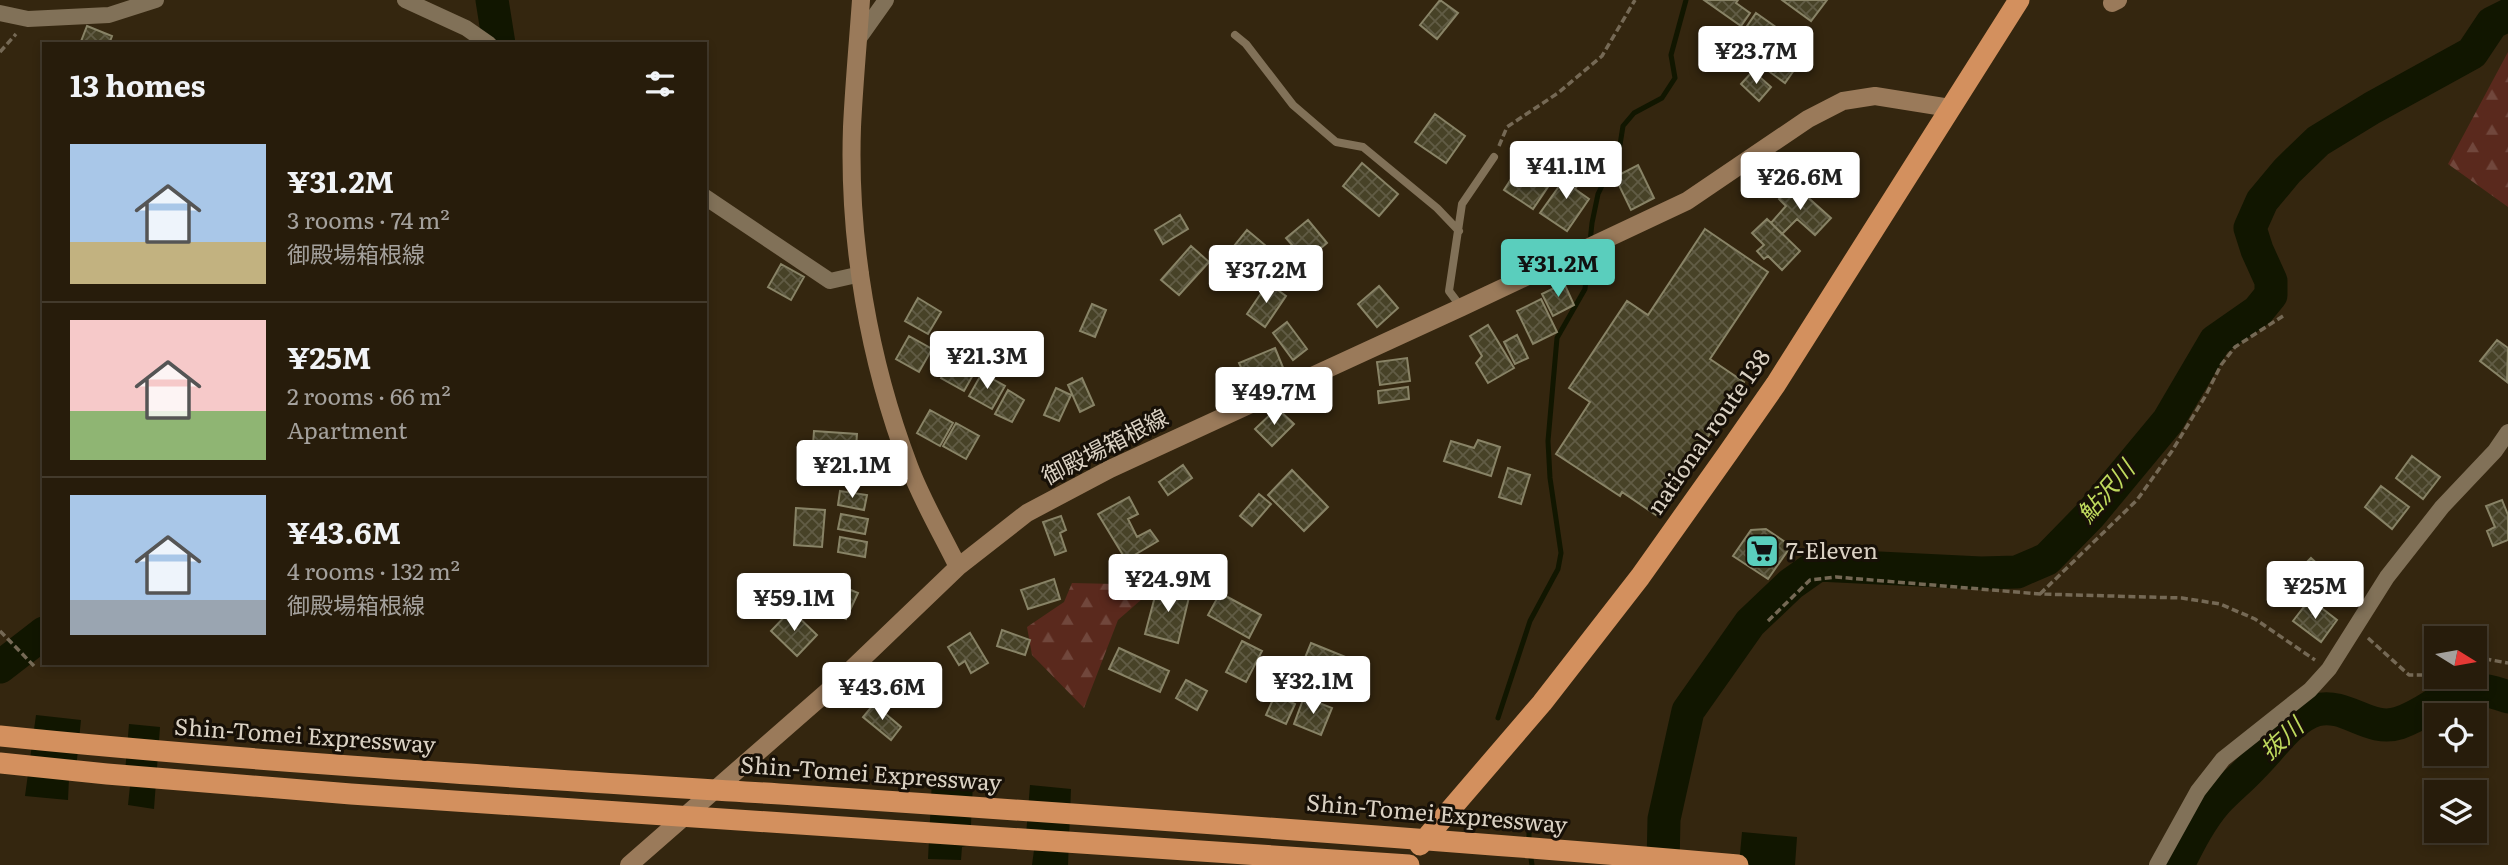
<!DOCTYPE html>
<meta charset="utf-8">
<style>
:root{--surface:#271c0b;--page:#332919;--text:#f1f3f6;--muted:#a4a19d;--line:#433a2c;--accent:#5acebd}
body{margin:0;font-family:Literata,"Noto Sans JP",serif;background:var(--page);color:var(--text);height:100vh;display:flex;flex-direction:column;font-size:26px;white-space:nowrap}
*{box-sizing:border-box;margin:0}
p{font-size:23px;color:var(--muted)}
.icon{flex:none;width:38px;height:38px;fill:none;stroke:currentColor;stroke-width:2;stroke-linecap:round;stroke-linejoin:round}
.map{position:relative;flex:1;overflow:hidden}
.side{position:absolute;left:42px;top:42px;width:665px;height:623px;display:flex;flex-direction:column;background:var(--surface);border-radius:0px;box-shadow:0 4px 10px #0003,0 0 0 2px var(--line)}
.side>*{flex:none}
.needle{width:46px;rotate:101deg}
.fabs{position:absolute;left:2424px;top:626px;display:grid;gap:14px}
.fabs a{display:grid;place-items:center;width:63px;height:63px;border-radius:0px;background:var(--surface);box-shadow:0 4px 10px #0003,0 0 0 2px var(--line);font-size:35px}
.price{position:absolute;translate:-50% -60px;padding:0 16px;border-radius:7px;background:#fff;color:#222;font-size:23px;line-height:46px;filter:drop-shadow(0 2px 4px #0008)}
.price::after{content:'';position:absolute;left:50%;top:42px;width:21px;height:16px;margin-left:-10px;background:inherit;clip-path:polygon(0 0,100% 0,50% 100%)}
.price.active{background:var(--accent);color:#111}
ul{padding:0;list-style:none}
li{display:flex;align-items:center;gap:21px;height:175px;padding:0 28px}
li+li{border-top:2px solid var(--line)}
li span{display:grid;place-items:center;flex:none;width:196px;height:140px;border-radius:0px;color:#555}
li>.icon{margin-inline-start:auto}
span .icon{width:84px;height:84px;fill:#fffc;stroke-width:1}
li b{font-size:30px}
h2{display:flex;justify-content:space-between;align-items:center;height:84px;padding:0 28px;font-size:30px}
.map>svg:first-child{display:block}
.forest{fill:url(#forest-firs)}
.water{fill:#111600}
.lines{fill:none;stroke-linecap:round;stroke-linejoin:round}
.stream{stroke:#111600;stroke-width:5}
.river{stroke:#111600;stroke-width:33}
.building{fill:url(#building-cross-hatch);stroke:#888366;stroke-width:2}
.path{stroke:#756955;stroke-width:3.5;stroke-dasharray:7 3.5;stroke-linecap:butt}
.lane{stroke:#817158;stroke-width:8}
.street{stroke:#817158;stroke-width:16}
.secondary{stroke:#9a7a5a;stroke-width:18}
.highway{stroke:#d3905e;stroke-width:21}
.labels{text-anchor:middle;stroke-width:6;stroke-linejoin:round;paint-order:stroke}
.street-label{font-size:23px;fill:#dad1c3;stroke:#171007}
.poi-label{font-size:23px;fill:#dad1c3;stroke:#171007;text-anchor:start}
.water-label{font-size:24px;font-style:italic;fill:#bfd95d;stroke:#171007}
</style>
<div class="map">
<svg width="2508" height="865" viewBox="0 0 2508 865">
<defs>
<pattern id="forest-firs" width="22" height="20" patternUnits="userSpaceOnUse" patternTransform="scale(1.75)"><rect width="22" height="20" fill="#5a291d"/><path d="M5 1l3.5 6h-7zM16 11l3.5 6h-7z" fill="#71473c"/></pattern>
<pattern id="building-cross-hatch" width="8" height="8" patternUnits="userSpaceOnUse" patternTransform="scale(1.75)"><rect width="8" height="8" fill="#474227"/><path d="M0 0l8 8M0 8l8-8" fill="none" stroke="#615c45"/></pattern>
</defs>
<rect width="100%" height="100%" fill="#34260f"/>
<!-- forest -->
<path class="forest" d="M2508,52V207L2448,164Z
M1072,583L1158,585L1118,620L1084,708L1032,655L1027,627L1064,602Z"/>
<!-- water -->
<path class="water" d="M36,715L81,720L75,779L69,778L68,800L25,796Z
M129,724L160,727L154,809L128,805L130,786L124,785Z
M932,780L973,783L970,845L962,847L961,860L928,859Z
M1030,785L1071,789L1068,865H1032L1034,850L1025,848Z
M1742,832L1797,837L1795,865H1739Z"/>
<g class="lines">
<!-- stream -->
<path class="stream" d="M1498,718L1530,621L1558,569L1561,553L1550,478L1548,441L1557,338L1585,289L1592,223L1598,194L1619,151L1623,126L1634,113L1662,98L1675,78L1671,55L1686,0
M1529,843V818
M1530,852L1532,865"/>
<!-- river -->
<path class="river" d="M492,0L499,44
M0,667L44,633
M1663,865L1664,819L1688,711L1750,623L1791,584L1818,565L1981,573L2017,572L2047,559L2090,515L2168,421L2215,341L2258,311L2271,295V281L2257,250L2250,228L2262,201L2287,171L2318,141L2372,108L2472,53L2492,23L2508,15
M2178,865C2189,843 2201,819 2217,801C2228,789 2241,779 2252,767C2271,749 2290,718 2316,710C2347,702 2369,733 2399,723C2443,708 2452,675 2508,697"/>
</g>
<!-- building -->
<path class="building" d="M1440,0L1458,13L1437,39L1420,25Z
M1704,0H1738L1736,3L1750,13L1741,26Z
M1782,0H1827L1811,21Z
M1756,13L1808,50L1785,83L1763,67L1774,51L1745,29Z
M87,26L112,36L109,44H80Z
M1743,37L1762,53L1750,67L1732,51Z
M1753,71L1771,87L1759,101L1741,84Z
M1435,114L1465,136L1446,163L1415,142Z
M1528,153L1558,172L1533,209L1504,190Z
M1362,163L1398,194L1379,216L1343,186Z
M1638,165L1654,198L1631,210L1615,177Z
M1573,167L1585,176L1575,189L1589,199L1567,231L1540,213Z
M1793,184L1831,218L1815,235L1797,219L1782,234L1771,223L1786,206L1779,199Z
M1180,215L1188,229L1163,244L1155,230Z
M1767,219L1800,251L1782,270L1768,256L1764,259L1757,251L1764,245L1752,233Z
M1308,220L1327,243L1306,261L1286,238Z
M1705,229L1768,272L1710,359L1744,382L1656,515L1622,492L1620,496L1556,454L1590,402L1569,388L1627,301L1648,315Z
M1247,230L1278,256L1258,282L1226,256Z
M1191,246L1209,262L1179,295L1161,280Z
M781,264L804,277L791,300L768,287Z
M1268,283L1286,296L1265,327L1247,314Z
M1564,283L1574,305L1553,316L1542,294Z
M1379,286L1398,308L1377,327L1358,304Z
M918,298L941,312L928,334L905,321Z
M1541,299L1557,332L1533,344L1517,311Z
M1092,304L1106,310L1095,337L1080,331Z
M1287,322L1307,349L1293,360L1273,333Z
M1488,325L1514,368L1488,383L1476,363L1482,356L1470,336Z
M1517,335L1528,358L1515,364L1504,342Z
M909,336L932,349L919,372L896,359Z
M2497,340L2508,348L2507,382L2480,361Z
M1275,348L1284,370L1249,385L1239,363Z
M954,355L977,368L964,391L941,378Z
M1407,358L1410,381L1380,385L1377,362Z
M982,373L1005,386L992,409L969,396Z
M1082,378L1094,405L1080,412L1068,385Z
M1408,387L1409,399L1379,403L1378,391Z
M1056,388L1071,395L1059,421L1044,415Z
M1008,390L1024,400L1012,422L995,414Z
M1277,408L1294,424L1272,446L1255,429Z
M930,410L953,423L940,446L917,433Z
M956,423L979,436L966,459L943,446Z
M814,431L857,434L855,461L812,458Z
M1478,440L1500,447L1491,476L1444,461L1451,441L1474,448Z
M2412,456L2440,477L2423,499L2396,478Z
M1183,465L1192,478L1168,495L1159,482Z
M1508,468L1530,475L1521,504L1499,497Z
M1292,470L1328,507L1304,531L1268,495Z
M2381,486L2409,507L2392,529L2365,507Z
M840,491L867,495L864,510L838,505Z
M1259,494L1271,504L1252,526L1240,516Z
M1129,497L1138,514L1128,519L1137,537L1150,530L1158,541L1126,560L1098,514Z
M2502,500L2508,515V540L2493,546L2487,531L2495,527L2486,506Z
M796,508L825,510L822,547L794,545Z
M841,514L868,519L865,534L838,529Z
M1061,516L1066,530L1060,533L1066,551L1055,555L1043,522Z
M1766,529L1791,546L1768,579L1733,556L1751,530Z
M840,537L867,542L865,557L838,552Z
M2311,558L2323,569L2304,589L2292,577Z
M823,578L858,593L846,619L812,604Z
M1054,579L1060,599L1028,609L1021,590Z
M1158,585L1190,593L1178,643L1145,634Z
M1220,593L1261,615L1249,638L1208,615Z
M2310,599L2337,620L2321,642L2293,621Z
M791,610L817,635L797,656L771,631Z
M1002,630L1030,640L1025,655L997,646Z
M970,633L988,663L971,673L965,661L959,665L948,647Z
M1242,641L1262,651L1246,682L1226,672Z
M1311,643L1358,662L1347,689L1300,670Z
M1119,648L1169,671L1160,692L1109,669Z
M1186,680L1207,691L1197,710L1176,698Z
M1275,695L1295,704L1286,724L1266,715Z
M1304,697L1332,708L1321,735L1294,724Z
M874,704L901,727L891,740L863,717Z"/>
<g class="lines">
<!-- path -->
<path class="path" d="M0,52L16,34
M1499,146L1507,127L1558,93L1602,56L1635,0
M2040,594L2137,500L2172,451L2206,395L2221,365L2235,347L2283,316
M1768,621L1810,580L1836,577L2040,594L2182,598L2220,604L2255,619L2315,660
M0,631L34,666
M2368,638L2409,675H2427L2436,671
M2474,657L2508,663"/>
<!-- lane -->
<path class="lane" d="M1235,35L1246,44L1293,105L1336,142L1363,147L1437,208L1459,231
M1461,307L1449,291L1462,204L1494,157"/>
<!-- street -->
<path class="street" d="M405,0L466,28L489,44
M0,13L28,19L109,15L156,0
M859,38L886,0
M705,197L830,281L861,274
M2157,865L2198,791L2223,759L2310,690L2329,669L2387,577L2442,507L2495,451L2508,432"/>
<!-- secondary -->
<path class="secondary" d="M861,0C858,42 854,85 852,127C848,241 869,361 909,466C922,501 942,534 958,567
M2112,3L2118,0
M629,865L837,683L958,567L1027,513L1110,469L1462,307L1687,201L1808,119L1843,101L1875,96L1950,108"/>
<!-- highway -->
<path class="highway" d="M0,736C264,763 530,778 795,795C1110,816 1424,838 1738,865
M0,763L107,774L351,794L1409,865
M1420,845L1542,703L1640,577L1728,453L1776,384L2019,0"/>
</g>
<!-- icons -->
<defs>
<g id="supermarket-square" transform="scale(1.75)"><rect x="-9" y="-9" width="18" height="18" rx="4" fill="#5acebd" stroke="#171007"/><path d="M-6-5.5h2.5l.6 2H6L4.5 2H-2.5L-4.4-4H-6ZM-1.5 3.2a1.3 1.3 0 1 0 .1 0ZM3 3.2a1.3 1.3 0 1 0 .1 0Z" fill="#111"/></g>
</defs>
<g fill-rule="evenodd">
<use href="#supermarket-square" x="1762" y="551"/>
</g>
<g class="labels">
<!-- street labels -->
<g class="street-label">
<text transform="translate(1709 432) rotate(-55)" y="8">national route 138</text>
<text transform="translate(1105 447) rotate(-27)" y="8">御殿場箱根線</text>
<text transform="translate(305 736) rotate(4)" y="8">Shin-Tomei Expressway</text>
<text transform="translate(871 774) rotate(4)" y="8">Shin-Tomei Expressway</text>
<text transform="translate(1437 814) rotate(5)" y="8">Shin-Tomei Expressway</text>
</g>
<!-- poi labels -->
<g class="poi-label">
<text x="1786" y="559">7-Eleven</text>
</g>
<!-- water labels -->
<g class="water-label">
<text transform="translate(2106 492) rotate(-49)" y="8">鮎沢川</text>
<text transform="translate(2282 739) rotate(-42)" y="8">抜川</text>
</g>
</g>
</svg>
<div class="fabs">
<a><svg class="needle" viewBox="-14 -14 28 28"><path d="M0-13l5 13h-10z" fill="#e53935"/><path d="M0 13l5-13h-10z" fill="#a4a19d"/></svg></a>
<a><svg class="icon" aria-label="locate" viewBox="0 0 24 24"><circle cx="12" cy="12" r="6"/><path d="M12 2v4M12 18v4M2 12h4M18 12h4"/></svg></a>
<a><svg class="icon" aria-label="layers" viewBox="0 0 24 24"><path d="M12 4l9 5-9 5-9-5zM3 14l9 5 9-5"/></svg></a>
</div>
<b class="price" style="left:1756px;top:86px">¥23.7M</b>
<b class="price" style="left:1566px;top:201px">¥41.1M</b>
<b class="price" style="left:1800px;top:212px">¥26.6M</b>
<b class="price active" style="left:1558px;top:299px">¥31.2M</b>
<b class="price" style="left:1266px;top:305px">¥37.2M</b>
<b class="price" style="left:987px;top:391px">¥21.3M</b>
<b class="price" style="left:1274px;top:427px">¥49.7M</b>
<b class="price" style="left:852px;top:500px">¥21.1M</b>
<b class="price" style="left:1168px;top:614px">¥24.9M</b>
<b class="price" style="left:2315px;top:621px">¥25M</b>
<b class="price" style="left:794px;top:633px">¥59.1M</b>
<b class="price" style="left:1313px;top:716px">¥32.1M</b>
<b class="price" style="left:882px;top:722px">¥43.6M</b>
<section class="side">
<h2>13 homes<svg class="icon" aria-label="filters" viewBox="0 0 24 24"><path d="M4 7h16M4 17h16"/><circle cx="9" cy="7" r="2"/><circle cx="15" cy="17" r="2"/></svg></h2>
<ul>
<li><span style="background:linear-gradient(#a9c7e8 70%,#c2b280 0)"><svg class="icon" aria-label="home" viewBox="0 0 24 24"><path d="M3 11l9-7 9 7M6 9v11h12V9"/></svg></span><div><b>¥31.2M</b><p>3 rooms · 74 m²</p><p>御殿場箱根線</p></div></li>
<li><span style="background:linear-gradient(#f6c9c9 65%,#8fb573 0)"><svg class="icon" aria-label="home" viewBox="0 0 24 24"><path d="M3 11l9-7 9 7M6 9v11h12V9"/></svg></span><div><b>¥25M</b><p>2 rooms · 66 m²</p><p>Apartment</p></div></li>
<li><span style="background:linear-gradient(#a9c7e8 75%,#9aa5b1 0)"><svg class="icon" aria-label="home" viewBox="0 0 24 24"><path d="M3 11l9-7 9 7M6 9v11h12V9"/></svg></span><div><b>¥43.6M</b><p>4 rooms · 132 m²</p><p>御殿場箱根線</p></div></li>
</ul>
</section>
</div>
